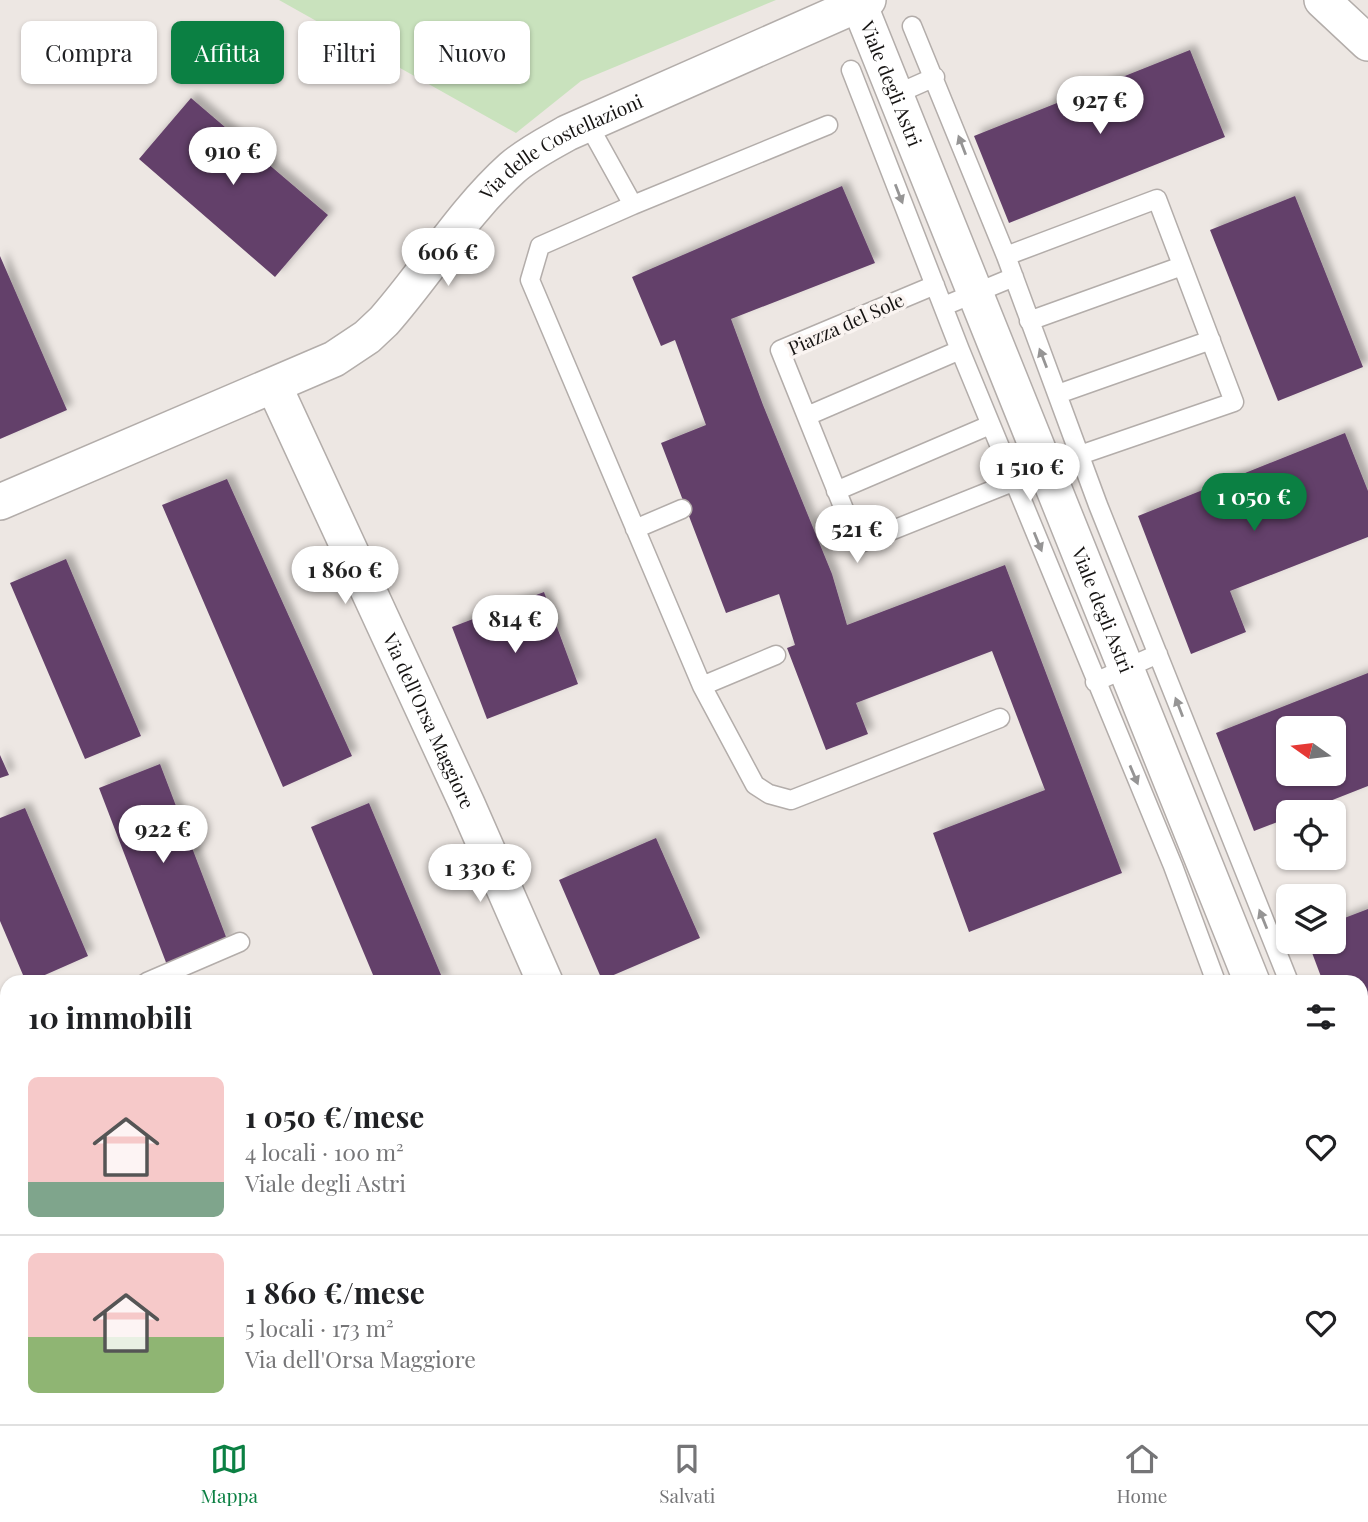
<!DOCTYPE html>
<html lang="it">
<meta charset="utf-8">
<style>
:root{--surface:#fff;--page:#f2f2f2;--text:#202124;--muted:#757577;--line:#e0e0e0;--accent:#0b8043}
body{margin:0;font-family:"Playfair Display",serif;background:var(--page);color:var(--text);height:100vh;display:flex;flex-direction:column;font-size:26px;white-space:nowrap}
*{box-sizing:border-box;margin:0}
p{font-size:23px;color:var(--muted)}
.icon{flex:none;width:38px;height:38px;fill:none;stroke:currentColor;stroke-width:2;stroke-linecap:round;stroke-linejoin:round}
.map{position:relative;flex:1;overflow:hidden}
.sheet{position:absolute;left:0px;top:975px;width:1368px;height:450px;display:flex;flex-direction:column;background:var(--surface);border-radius:21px 21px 0 0;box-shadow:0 2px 5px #0004}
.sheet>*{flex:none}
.guide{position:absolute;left:21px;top:21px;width:700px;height:63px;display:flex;gap:14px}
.needle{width:46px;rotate:284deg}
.tools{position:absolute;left:1276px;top:716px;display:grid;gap:14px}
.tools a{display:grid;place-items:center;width:70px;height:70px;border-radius:10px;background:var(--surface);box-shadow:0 2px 5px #0004;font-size:35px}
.price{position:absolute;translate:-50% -60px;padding:0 16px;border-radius:24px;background:#fff;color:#222;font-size:23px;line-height:46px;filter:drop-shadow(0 2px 4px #0008)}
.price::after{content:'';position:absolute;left:50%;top:42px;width:21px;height:16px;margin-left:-10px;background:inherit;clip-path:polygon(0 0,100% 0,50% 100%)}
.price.on{background:var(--accent);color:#fff}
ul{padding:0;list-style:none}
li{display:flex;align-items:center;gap:21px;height:175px;padding:0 28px}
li+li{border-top:2px solid var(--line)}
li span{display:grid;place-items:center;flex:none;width:196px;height:140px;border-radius:10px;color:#555}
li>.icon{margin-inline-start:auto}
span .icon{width:84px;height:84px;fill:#fffc;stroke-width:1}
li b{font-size:30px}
h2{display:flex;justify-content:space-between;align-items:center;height:84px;padding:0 28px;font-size:30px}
.chip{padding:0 24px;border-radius:10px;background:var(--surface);box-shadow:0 2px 5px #0004;font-size:24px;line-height:63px}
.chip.on{background:var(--accent);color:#fff}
.menu{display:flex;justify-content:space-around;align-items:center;height:98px;border-top:2px solid var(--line);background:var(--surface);font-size:19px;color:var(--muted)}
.menu a{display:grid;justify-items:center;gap:4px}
.menu .on{color:var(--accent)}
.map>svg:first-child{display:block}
.green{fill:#c9e2bd}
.building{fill:#64416a;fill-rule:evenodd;filter:url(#shadow)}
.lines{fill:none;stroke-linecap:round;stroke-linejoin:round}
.lane-casing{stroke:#b3adaa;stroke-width:21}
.street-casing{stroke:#b3adaa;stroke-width:38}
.lane{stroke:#fff;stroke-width:18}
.street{stroke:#fff;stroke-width:35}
.oneway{fill:#969595}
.labels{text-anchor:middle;stroke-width:7;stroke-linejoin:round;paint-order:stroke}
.street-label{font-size:19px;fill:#161413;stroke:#faf4f1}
</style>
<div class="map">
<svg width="1368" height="1424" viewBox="0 0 1368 1424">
<defs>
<filter id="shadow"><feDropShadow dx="6" dy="-6" stdDeviation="3.5" flood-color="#0004"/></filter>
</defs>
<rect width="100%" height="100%" fill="#ede7e3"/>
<!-- green -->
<path class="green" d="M279,0H776L581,81L516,133Z"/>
<!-- building -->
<path class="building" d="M1190,50L1225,137L1009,223L974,136Z
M191,98L328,215L275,277L139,159Z
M842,186L875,263L731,319L763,405L832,574L847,625L1005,565L1122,873L969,932L933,833L1045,790L992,651L856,703L868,734L826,750L787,648L795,645L779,594L726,613L661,443L706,425L675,340L661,346L632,277Z
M1295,196L1363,367L1278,401L1210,230Z
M0,256L67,410L0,439Z
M1345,433L1368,491V537L1230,591L1246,632L1191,654L1138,516Z
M227,479L352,756L283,787L162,505Z
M66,559L141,736L85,759L10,583Z
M544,592L578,684L487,719L452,627Z
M1368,673V786L1302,812H1288V818L1254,831L1216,733ZM1288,728H1334V774H1288Z
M0,755L9,775L0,778Z
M160,764L228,942L167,965L99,788Z
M369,803L444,982H376L311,827Z
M25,808L88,956L29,982H26L0,921V818Z
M656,838L700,938L602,980L559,880Z
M1368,909V1078L1362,1081V982H1323L1308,942H1334V922Z
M125,1418H171L158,1424H128Z
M562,1418H613L597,1424H564Z
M798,1418H907L910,1424H800Z"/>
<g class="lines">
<!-- lane casing -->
<g class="lane-casing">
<path id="lane" d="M912,26L1006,256L1098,505L1289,982
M851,70L960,350L1173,866L1216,982
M890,97L935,77
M588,124L633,205L540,246L530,280L702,686L755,785L769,794L791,800L1000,718
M633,205L828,125
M935,285L780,350L858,544L1080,455L1234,402L1157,199L1006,256
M944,306L1014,277
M1029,321L1182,266
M1058,394L1211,340
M807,416L960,350
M836,491L990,425
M635,529L682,509
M1095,682L1158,654
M702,686L776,655
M147,982L240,942
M0,1044L7,1041
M1362,1162L1368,1178
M1362,1300L1368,1298
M1360,1418L1362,1424"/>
</g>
<!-- street casing -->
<g class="street-casing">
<g id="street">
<path d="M1322,0L1368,43"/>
<path id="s1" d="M859,4L1252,982"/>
<path id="s2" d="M274,386L467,804L545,982"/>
<path id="s3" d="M0,502L334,359L367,337L384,321C428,271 463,212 512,168C528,154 548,144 567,133L868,0"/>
<path d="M1362,1251L1368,1268"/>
<path d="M0,1373L7,1387"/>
<path d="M22,1418L25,1424"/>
<path d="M732,1418L735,1424"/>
</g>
</g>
<!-- lane -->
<use href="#lane" class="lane"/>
<!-- street -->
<use href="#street" class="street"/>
</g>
<!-- one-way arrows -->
<defs><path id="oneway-solid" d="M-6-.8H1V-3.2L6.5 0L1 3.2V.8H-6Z" transform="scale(1.75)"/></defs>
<g class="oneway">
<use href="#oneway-solid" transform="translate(962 145) rotate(-111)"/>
<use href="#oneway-solid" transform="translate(899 194) rotate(69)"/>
<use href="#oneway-solid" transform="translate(1043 358) rotate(-111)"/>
<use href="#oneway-solid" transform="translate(1038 542) rotate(68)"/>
<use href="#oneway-solid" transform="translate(1179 707) rotate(-111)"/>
<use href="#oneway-solid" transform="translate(1134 775) rotate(67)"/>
<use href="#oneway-solid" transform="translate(1263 919) rotate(-112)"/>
</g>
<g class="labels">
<!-- street labels -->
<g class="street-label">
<text dy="7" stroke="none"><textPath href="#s1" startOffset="86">Viale degli Astri</textPath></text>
<text dy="7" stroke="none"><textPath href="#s3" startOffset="679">Via delle Costellazioni</textPath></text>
<text transform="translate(846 324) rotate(-24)" y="7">Piazza del Sole</text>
<text dy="7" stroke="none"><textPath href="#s1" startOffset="653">Viale degli Astri</textPath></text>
<text dy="7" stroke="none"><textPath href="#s2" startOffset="369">Via dell'Orsa Maggiore</textPath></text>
</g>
</g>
</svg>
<div class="tools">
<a><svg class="needle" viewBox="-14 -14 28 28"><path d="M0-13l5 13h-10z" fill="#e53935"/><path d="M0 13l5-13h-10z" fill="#757577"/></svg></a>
<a><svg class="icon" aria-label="locate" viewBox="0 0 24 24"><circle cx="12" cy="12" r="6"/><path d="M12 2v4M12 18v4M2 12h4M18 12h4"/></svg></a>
<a><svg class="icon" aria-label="layers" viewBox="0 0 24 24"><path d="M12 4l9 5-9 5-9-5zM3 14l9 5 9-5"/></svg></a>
</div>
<b class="price" style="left:1100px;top:136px">927 €</b>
<b class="price" style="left:233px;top:187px">910 €</b>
<b class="price" style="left:448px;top:288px">606 €</b>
<b class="price" style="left:1030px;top:503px">1 510 €</b>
<b class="price on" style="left:1254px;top:533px">1 050 €</b>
<b class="price" style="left:857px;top:565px">521 €</b>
<b class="price" style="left:345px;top:606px">1 860 €</b>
<b class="price" style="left:515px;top:655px">814 €</b>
<b class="price" style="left:163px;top:865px">922 €</b>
<b class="price" style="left:480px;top:904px">1 330 €</b>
<div class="guide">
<a class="chip">Compra</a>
<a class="chip on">Affitta</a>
<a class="chip">Filtri</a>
<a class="chip">Nuovo</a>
</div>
<section class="sheet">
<h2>10 immobili<svg class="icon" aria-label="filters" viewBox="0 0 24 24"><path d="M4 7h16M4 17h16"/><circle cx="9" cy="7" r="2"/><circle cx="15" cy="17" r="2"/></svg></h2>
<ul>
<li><span style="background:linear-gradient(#f6c9c9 75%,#7fa58c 0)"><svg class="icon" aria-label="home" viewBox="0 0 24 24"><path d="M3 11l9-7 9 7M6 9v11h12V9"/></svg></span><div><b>1 050 €/mese</b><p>4 locali · 100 m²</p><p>Viale degli Astri</p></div><svg class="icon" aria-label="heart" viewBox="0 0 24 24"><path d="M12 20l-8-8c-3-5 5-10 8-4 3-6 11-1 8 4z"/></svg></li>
<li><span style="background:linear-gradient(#f6c9c9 60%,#8fb573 0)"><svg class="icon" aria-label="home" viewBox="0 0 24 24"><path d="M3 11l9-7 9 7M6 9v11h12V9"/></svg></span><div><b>1 860 €/mese</b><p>5 locali · 173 m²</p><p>Via dell'Orsa Maggiore</p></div><svg class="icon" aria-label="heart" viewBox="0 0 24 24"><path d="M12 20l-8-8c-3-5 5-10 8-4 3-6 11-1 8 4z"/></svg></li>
</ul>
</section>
</div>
<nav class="menu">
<a class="on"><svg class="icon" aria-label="map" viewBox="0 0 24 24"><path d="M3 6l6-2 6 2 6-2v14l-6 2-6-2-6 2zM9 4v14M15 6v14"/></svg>Mappa</a>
<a><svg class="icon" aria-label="saved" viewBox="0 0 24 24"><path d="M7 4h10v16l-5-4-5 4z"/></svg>Salvati</a>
<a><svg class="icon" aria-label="home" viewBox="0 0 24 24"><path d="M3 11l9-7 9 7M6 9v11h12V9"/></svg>Home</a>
</nav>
